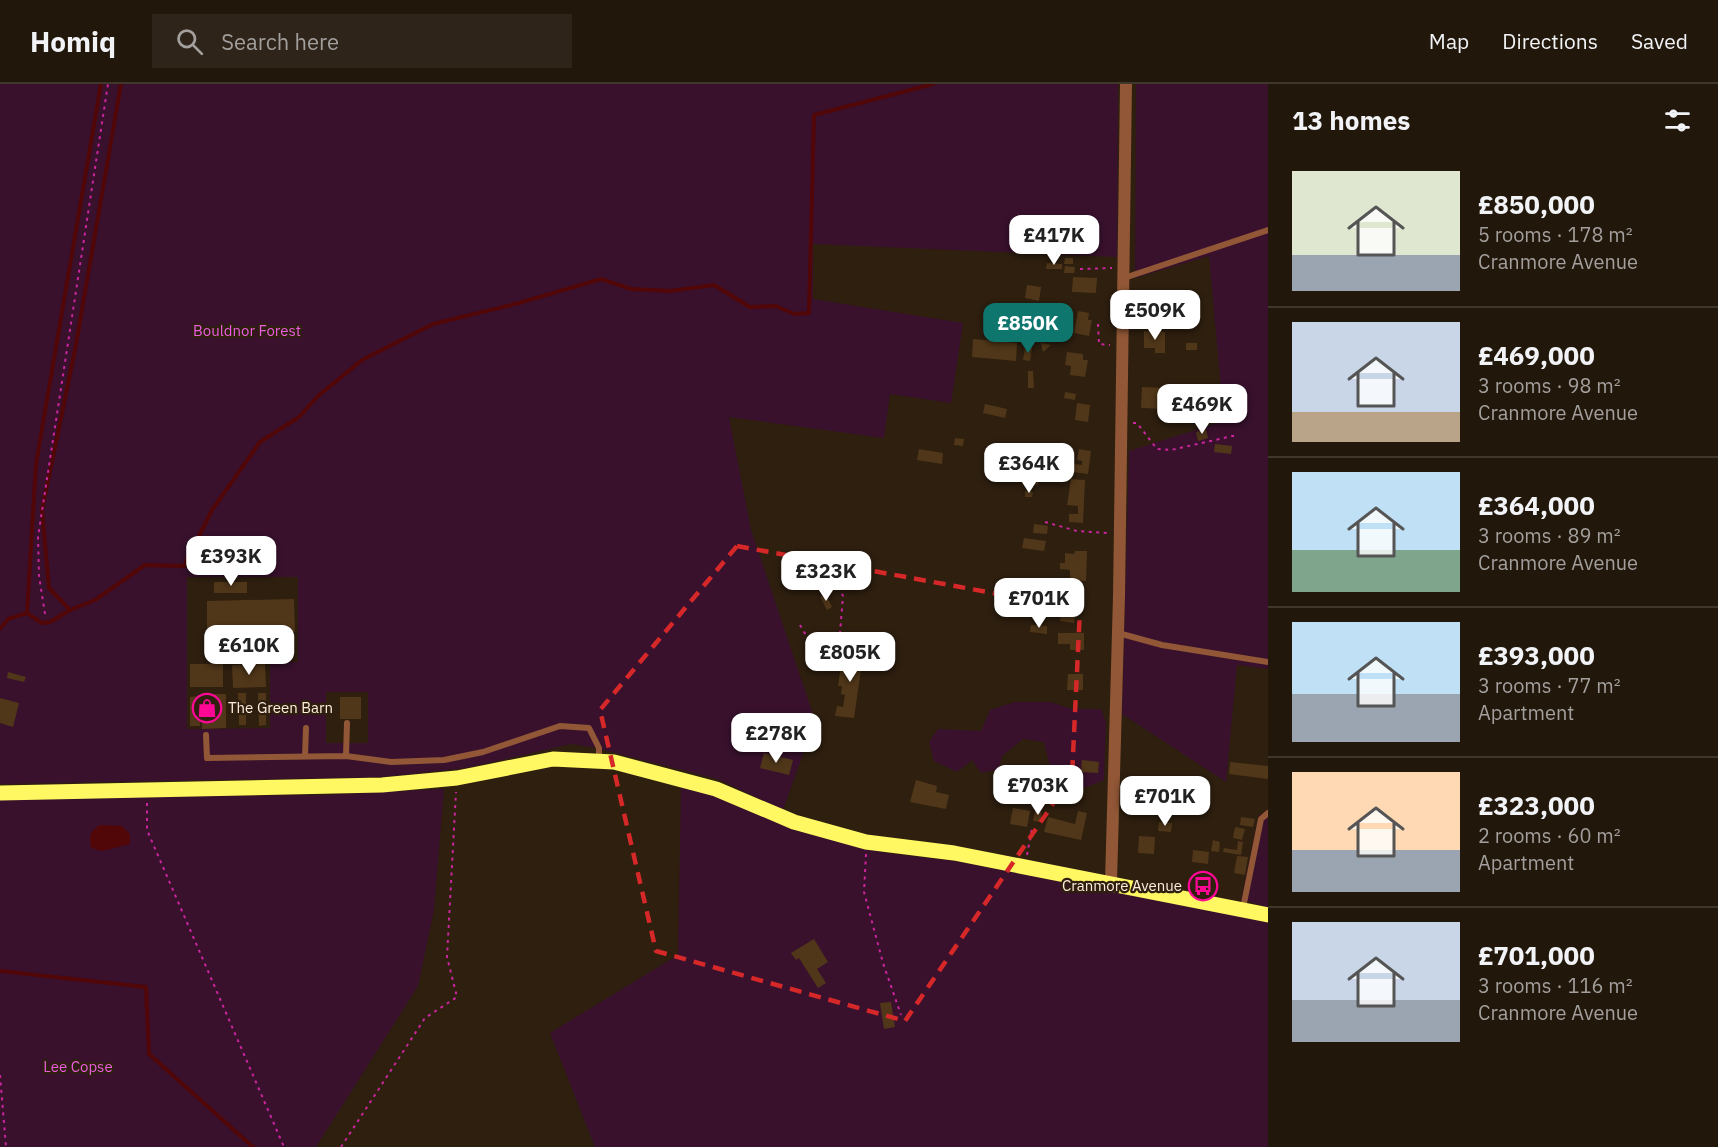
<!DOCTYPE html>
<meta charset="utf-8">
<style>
:root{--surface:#22170b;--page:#2e2419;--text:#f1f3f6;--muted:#a29f9d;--line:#3f362c;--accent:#0f766e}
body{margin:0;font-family:"IBM Plex Sans",sans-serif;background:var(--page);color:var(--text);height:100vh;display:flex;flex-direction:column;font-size:22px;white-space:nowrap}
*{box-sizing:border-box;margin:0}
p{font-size:20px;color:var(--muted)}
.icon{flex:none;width:33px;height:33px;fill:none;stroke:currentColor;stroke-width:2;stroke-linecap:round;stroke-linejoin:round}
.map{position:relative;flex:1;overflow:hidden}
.panel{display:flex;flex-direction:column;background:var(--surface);width:450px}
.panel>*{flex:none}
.price{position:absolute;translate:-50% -51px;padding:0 14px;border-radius:12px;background:#fff;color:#222;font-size:20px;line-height:39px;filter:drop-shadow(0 2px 3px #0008)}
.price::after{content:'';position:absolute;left:50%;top:36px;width:18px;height:14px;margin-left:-9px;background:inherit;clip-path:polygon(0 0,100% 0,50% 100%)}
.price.selected{background:var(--accent);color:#fff}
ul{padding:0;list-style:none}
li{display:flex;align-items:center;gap:18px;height:150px;padding:0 24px}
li+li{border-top:2px solid var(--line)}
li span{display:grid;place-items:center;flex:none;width:168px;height:120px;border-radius:0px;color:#555}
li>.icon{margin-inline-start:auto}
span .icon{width:72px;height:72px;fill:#fffc;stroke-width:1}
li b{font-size:26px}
h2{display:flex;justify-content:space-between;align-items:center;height:72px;padding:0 24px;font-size:26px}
header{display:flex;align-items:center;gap:36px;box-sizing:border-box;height:84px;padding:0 30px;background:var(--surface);border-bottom:2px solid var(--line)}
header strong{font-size:28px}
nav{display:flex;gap:33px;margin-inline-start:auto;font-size:21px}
.search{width:420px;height:54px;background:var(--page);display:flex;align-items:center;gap:15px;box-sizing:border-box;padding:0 21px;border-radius:0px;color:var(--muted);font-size:22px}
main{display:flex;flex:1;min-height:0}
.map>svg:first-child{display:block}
.green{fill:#39112d;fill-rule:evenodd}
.water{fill:#510608}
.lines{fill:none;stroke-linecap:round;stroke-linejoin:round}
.stream{stroke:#510608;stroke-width:4}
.building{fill:#513719}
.path{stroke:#cb259e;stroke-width:2;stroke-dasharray:3 4.5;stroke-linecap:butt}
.lane{stroke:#915736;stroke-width:6}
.street{stroke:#915736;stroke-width:12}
.primary{stroke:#fff863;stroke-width:15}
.marked{fill:none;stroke:#d62828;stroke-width:4.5;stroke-dasharray:12 8;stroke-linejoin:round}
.labels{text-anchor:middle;stroke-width:4.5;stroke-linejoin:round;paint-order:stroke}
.park-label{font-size:15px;fill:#ec5ce1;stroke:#2e1f0f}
.poi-label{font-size:15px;fill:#ffecdc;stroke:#2e1f0f;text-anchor:start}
</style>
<header>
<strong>Homiq</strong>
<div class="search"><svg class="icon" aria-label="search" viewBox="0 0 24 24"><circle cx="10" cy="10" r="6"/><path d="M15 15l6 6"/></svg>Search here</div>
<nav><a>Map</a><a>Directions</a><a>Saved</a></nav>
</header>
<main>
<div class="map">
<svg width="1268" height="1063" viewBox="0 0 1268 1063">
<rect width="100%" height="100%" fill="#2e1f0f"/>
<!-- green -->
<path class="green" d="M0,0H1118L1117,173L813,160V215L963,239L951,319L890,310L884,354L729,333L751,446L815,636L783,726L718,695L592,663L571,660L466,684L382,693L0,700ZM187,493H298V578H270V644L187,645ZM326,608H368V659H326Z
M1136,0H1268V585L1237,581L1226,698L1122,630L1129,367L1224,337L1209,172L1135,194Z
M1015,618H1050L1072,625H1101L1106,639L1104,696L1084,704L1054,699L1044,658L1023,655L1002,672L999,685L981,689L972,676L957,688L934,677L929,658L938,645L981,647L990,626Z
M681,702L715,712L793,745L885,769L955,777L1268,838V1063H595L550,949L678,871Z
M444,705L434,826L418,902L316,1063H0V714L324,711Z
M1259,730L1268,733V823L1241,816Z"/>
<!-- water -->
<path class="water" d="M101,741L122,742L130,750V760L102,767L91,764C89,753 89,746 101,741Z"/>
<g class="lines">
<!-- stream -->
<path class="stream" d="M70,526L49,504L42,426L75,266L121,0
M27,529L42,539L50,538L70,526L95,516L145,481L184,482L212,426L260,358L299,333L318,312L362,276L433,240L519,219L601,195L631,205L670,207L714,201L750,223L776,222L794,230L809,229L814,31L933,0
M27,529L36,380L101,0
M0,545L8,535L27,529
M0,887L146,903L149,970L253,1063"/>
</g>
<!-- building -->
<path class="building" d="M1065,174H1073V180H1064Z
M1047,179L1062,180V185H1046Z
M1065,182L1075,183L1074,189H1064Z
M1073,193L1097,194L1096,209L1072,208Z
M1027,201L1041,203L1039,217L1025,214Z
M1145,209H1161L1163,225H1145Z
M1078,227L1089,229L1088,236H1092L1089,252L1074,249Z
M1025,230L1039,232L1038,237L1024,235Z
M1144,247L1165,248V269H1155V264H1144Z
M973,255L1017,259L1016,277L972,273Z
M1041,259L1051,261L1043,268Z
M1186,259H1197V266H1186Z
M1025,264H1032L1030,277L1023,276Z
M1067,268L1083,270V276H1088L1085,293L1070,291L1071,282L1065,281Z
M1028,287H1033L1034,304H1028Z
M1142,303L1167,304L1166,325L1141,324Z
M1065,308L1076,310L1075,316L1064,314Z
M1077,319L1090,321L1088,338L1075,336Z
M985,320L1007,325L1005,334L983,329Z
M1185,326H1207V335L1185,336Z
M1206,345L1208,354L1198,357L1196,348Z
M955,354L964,355L963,362L954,361Z
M1215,360L1232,362L1231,370L1214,368Z
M919,365L943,369L942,380L917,376Z
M1079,365L1091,367L1088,390L1073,388L1074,380L1082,381V377L1077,376Z
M985,368L1007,370L1006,380L984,377Z
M1023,393L1039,394L1038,401L1023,399Z
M1071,395L1085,396L1083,439L1069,438V430H1078V422L1067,421Z
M1025,407L1033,408L1032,413H1025Z
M1034,440L1048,442L1047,450L1033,449Z
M1024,454L1046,457L1044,467L1022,464Z
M1075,467H1087L1086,497L1070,496V486L1060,485V479H1065V469L1074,470Z
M214,498H247V509H214Z
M826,510L832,523L827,526L820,513Z
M294,515L295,548L207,549V517Z
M1063,515L1077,517L1074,539L1060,537Z
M1031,541L1047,542V550L1030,548Z
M1058,549H1084V566H1070V560H1058Z
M843,568L863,571L854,634L835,632L837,622L843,623L845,611L841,610L842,602H838Z
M190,580H223V603H190Z
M265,580L266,603L233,604L232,581Z
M8,588L26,593L24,598L7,594Z
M1068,590H1083V606H1067Z
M238,609H246V641H239Z
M258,609H266V641L259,642Z
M202,610H226V644L202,645Z
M199,612L200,642H190V613Z
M340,613H361V635H340Z
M0,614L19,619L13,643L0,639Z
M764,669L793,676L789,691L760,684Z
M1082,676L1099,678L1098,689L1081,688Z
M1230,678L1268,682V695L1229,690Z
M916,696L937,702L936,708L949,711L946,725L910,718Z
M1015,703L1021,704L1020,716L1013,715Z
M1013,724L1030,727L1027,743L1010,740Z
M1035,727L1042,728L1040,738L1033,737Z
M1078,727L1087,729L1081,756L1044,748L1048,733L1075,740Z
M1241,733L1255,735L1253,743L1240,741Z
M1159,738L1172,739L1171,748L1158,747Z
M1235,743L1245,745L1242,756L1233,754Z
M1139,752L1155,753L1154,770L1138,769Z
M1213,756L1220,758L1219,768L1211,767Z
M1238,757L1243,758L1241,771L1223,768L1224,764L1237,766Z
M1193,766L1209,768L1208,780L1192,778Z
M1237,772L1248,773L1245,791L1234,789Z
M814,855L828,878L817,885L826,899L818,904L799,874L796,876L791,869Z
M891,918L895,943L884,945L880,919Z"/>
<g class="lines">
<!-- path -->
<path class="path" d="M1080,185L1112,184
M1098,240L1099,260L1110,261
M1133,339H1137L1157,365L1171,366L1237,351
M1045,438L1077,447L1108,449
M45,530L39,492L38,453L108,0
M800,541L810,558L839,561L843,512L839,504L823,499L810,502
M147,719V746L284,1063
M866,770L864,808L883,879L901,931
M1027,771L1032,744
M0,991L6,1063
M341,1063L425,934L457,913L447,873L456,708"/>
<!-- lane -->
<path class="lane" d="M1124,194L1268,146
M1118,549L1162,561L1268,578
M206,651L207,674L346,672L391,678L444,676L483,668L560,642L589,644L599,664V676
M305,672L306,644
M346,672L347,639
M1243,824L1261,735L1268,729"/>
<!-- street -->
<path class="street" d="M1111,798L1119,512L1126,0"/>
<!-- primary -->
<path class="primary" d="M0,709L382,701L457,694L553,675L614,678L716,705L794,738L866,758L954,769L1268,831"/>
</g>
<!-- marked area -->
<path class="marked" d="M737,462L1080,525L1072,692L905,937L656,867L600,626Z"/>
<!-- icons -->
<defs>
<g id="shop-ring" transform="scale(1.5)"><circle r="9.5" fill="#2e1f0f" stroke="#ff0896" stroke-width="1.5"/><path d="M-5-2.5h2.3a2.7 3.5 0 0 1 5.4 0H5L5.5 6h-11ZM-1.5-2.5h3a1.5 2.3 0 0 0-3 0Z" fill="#ff0896"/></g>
<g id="bus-ring" transform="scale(1.5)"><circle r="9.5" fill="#2e1f0f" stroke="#ff0896" stroke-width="1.5"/><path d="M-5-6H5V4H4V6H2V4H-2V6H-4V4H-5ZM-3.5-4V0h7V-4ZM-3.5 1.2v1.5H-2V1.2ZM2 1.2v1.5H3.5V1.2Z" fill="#ff0896"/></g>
</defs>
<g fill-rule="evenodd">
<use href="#shop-ring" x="207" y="624"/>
<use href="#bus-ring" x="1203" y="802"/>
</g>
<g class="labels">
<!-- park labels -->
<g class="park-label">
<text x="247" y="252">Bouldnor Forest</text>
<text x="78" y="988">Lee Copse</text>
</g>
<!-- poi labels -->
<g class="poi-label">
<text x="228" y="629">The Green Barn</text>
<text x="1182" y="807" text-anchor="end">Cranmore Avenue</text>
</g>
</g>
</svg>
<b class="price" style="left:1054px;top:182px">£417K</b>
<b class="price" style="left:1155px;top:257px">£509K</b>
<b class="price selected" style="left:1028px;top:270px">£850K</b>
<b class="price" style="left:1202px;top:351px">£469K</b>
<b class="price" style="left:1029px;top:410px">£364K</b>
<b class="price" style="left:231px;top:503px">£393K</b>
<b class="price" style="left:826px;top:518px">£323K</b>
<b class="price" style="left:1039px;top:545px">£701K</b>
<b class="price" style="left:249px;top:592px">£610K</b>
<b class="price" style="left:850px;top:599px">£805K</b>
<b class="price" style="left:776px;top:680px">£278K</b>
<b class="price" style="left:1038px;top:732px">£703K</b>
<b class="price" style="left:1165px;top:743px">£701K</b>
</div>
<section class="panel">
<h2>13 homes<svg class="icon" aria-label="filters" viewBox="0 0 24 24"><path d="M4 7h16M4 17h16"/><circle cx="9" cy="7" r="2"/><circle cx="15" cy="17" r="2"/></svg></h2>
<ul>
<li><span style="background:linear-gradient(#dfe7d0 70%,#9aa5b1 0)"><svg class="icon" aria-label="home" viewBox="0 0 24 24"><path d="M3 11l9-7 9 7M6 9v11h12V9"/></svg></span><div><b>£850,000</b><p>5 rooms · 178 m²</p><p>Cranmore Avenue</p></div></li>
<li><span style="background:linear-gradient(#c9d6e8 75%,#b9a48a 0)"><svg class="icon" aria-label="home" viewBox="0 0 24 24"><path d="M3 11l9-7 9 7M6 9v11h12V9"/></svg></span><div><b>£469,000</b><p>3 rooms · 98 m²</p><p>Cranmore Avenue</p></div></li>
<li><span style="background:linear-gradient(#bfe0f5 65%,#7fa58c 0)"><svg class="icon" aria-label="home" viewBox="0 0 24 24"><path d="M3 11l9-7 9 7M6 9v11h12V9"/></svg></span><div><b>£364,000</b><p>3 rooms · 89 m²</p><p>Cranmore Avenue</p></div></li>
<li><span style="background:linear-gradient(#bfe0f5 60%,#9aa5b1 0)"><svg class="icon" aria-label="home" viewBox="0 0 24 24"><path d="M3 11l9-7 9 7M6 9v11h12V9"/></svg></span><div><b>£393,000</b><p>3 rooms · 77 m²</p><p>Apartment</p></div></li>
<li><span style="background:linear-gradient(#ffd9b3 65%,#9aa5b1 0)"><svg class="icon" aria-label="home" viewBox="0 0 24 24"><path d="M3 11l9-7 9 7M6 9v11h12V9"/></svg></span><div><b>£323,000</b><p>2 rooms · 60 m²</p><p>Apartment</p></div></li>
<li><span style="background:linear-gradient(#c9d6e8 65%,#9aa5b1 0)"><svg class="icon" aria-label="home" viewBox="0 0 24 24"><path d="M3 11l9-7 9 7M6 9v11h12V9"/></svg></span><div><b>£701,000</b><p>3 rooms · 116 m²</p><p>Cranmore Avenue</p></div></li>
</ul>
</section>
</main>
